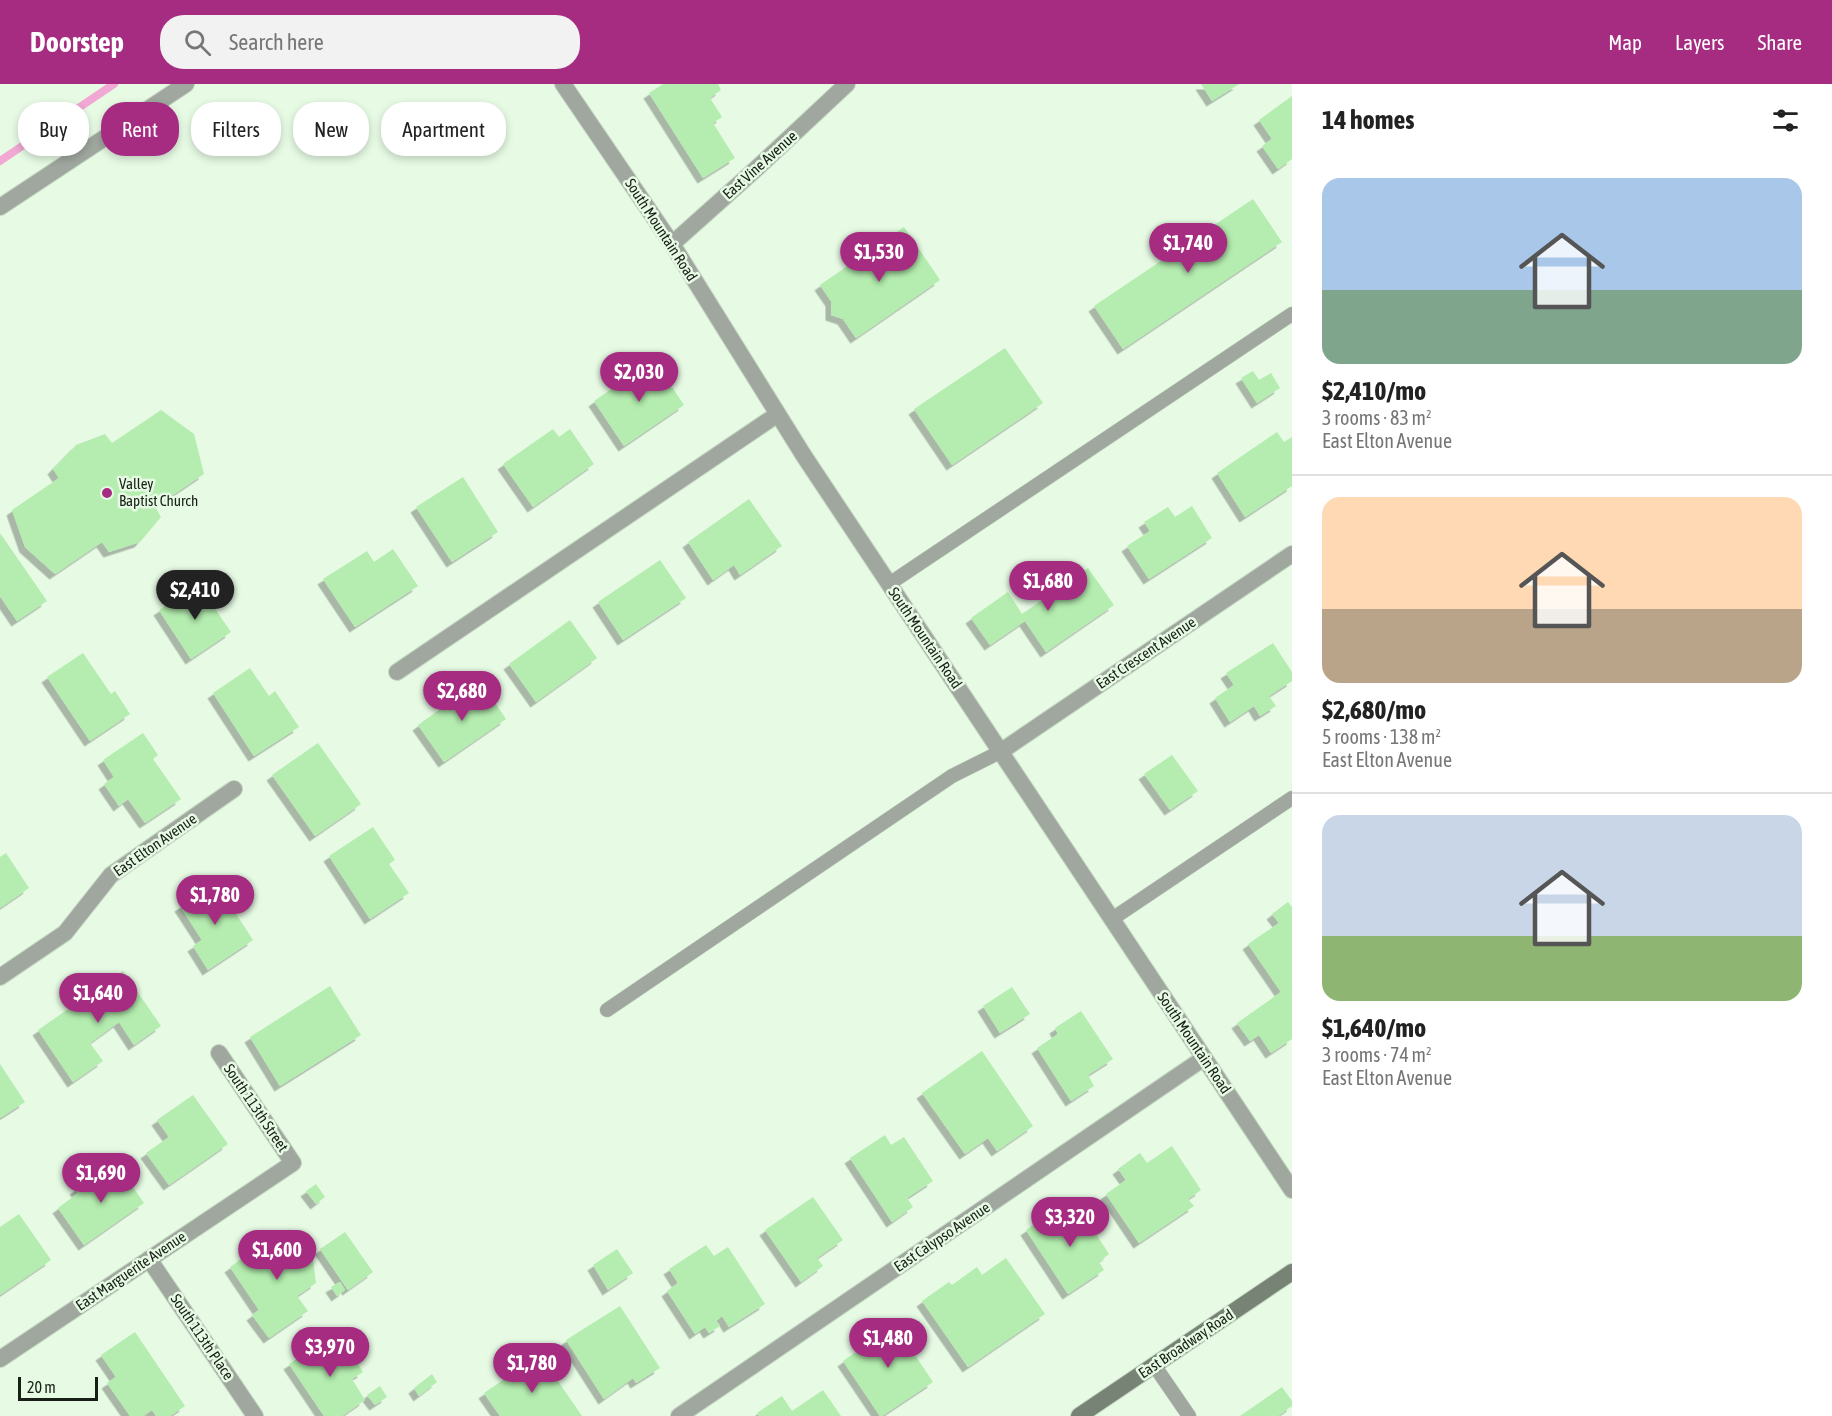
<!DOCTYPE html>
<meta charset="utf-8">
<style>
:root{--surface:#fff;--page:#f2f2f2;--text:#222;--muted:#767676;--line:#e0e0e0;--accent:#a62c81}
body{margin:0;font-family:"Asap Condensed",sans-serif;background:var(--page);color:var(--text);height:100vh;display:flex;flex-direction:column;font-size:22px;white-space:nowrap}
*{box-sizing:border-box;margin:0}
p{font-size:20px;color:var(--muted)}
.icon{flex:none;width:33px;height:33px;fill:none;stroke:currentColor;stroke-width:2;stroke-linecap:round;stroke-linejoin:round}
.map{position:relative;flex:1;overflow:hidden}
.side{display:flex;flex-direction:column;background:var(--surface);width:540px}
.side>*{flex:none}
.top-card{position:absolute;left:18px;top:18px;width:570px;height:54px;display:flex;gap:12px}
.scale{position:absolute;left:18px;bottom:15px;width:80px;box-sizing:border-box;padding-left:6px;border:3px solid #181f17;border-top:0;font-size:16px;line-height:21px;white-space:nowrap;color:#181f17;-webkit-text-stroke:4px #e6fae4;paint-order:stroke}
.price{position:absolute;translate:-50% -51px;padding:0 14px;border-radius:21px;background:var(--accent);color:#fff;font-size:20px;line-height:39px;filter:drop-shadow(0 2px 3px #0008)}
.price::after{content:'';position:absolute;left:50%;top:36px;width:18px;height:14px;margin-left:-9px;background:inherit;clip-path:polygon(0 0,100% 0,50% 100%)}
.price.current{background:#222;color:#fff}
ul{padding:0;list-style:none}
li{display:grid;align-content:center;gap:12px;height:318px;padding:0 30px}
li+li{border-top:2px solid var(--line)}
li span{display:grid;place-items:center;height:186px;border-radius:18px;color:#555}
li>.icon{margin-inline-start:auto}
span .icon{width:108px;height:108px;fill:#fffc;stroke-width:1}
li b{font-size:26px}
h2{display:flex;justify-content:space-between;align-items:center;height:72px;padding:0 30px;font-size:26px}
.chip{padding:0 21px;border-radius:24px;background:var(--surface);box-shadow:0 3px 9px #0003;font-size:21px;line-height:54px}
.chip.current{background:var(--accent);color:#fff}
header{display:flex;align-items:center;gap:36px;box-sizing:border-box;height:84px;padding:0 30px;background:var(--accent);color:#fff}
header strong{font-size:28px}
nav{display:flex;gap:33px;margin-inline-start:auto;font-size:21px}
.search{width:420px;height:54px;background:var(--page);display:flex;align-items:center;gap:15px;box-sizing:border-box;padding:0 21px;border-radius:24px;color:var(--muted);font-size:22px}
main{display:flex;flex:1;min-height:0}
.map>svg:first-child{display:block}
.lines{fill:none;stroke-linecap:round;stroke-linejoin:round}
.stream{stroke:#f1a8d4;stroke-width:8}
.building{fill:#b4edaf;filter:url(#shadow)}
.service-casing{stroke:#c5d7c3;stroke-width:15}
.minor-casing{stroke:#c5d7c3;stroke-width:18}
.secondary-casing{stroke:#c5d7c3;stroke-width:18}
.service{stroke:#9fa79e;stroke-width:14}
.minor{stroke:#9fa79e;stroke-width:16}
.secondary{stroke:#778375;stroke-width:16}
.poi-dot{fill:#a62c81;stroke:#e6fae4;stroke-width:2}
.labels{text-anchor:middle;stroke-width:5;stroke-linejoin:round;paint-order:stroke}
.street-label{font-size:15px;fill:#181f17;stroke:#e6fae4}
.poi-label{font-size:15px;fill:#181f17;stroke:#e6fae4;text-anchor:start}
</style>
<header>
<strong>Doorstep</strong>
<div class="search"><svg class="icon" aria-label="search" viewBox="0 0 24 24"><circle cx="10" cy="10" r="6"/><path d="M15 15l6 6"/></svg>Search here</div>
<nav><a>Map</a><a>Layers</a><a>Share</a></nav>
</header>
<main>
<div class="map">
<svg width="1292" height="1332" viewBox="0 0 1292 1332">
<defs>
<filter id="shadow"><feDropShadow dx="-5.5" dy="5.5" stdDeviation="0" flood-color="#0004"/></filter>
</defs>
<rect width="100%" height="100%" fill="#e6fae4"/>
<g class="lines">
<!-- stream -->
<path class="stream" d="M0,77L114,0"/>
</g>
<!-- building -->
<path class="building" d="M663,0H718L721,6L710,14L722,33L713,39L735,74L703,94L649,9Z
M1201,0H1239L1212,17Z
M1292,12V75L1278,85L1262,62L1272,55L1259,36Z
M1253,115L1282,158L1123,265L1094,222Z
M904,143L940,196L856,254L843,235L831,231V217L820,201Z
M1005,264L1043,319L952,381L914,325Z
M654,276L684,321L624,362L594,317Z
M1253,287L1259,296L1271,289L1280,304L1257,319L1241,294Z
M161,326L194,350L204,390L155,423L161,433L140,458L109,468L102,458L55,490L25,463L12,426L59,394L53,385L76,361L105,350L112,359Z
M553,345L559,353L570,345L594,380L533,423L503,380Z
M1277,348L1284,358L1292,353V402L1245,433L1217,389Z
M463,393L498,448L452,478L416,423Z
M749,415L782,462L740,491L734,481L713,496L688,458Z
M1192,422L1212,454L1149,495L1127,462L1150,447L1144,438L1168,423L1175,433Z
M0,449L47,517L17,537L0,512Z
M393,465L418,502L355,543L323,495L367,467L374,478Z
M660,476L686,514L623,556L598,518Z
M1088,484L1114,521L1046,568L1025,537L990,561L971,534L1008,508L1022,530Z
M198,500L231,548L191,575L159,526Z
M570,536L597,574L536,618L509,580Z
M1273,559L1292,588V597L1269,612L1276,622L1260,632L1254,622L1230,638L1215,614L1234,601L1226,589Z
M83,569L111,610L115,607L130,630L90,657L47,593Z
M250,584L269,612L275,607L299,643L254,672L213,609Z
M480,597L506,635L444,678L418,641Z
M143,649L158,671L153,675L181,715L145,739L128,715L119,722L104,700L114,693L103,676Z
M318,659L361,720L315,752L272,691Z
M1172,671L1198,707L1170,726L1144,690Z
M373,743L395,776L389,780L409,809L370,835L329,772Z
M6,769L29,804L0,824V773Z
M216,799L253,856L208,886L193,862L202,856L180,822Z
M1288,818L1292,823V955L1271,969L1259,951L1250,957L1237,939L1281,908L1248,860L1279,839L1272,830Z
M123,887L161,942L134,961L119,938L90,959L103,977L73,998L38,946Z
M330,902L361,951L280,1002L250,953Z
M1012,903L1030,930L1000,949L983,922Z
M1081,927L1113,975L1088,991L1094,1002L1071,1017L1037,964L1058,950L1055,944Z
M982,967L1033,1042L997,1067L988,1054L965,1070L922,1009Z
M0,980L25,1018L0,1034Z
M193,1011L228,1060L169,1101L146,1069L169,1053L157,1036Z
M885,1051L891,1061L904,1053L933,1097L907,1114L913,1123L892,1138L850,1074Z
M1172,1062L1201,1106L1188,1115L1194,1122L1139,1159L1106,1110L1126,1096L1118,1085L1140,1069L1147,1079Z
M115,1078L144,1119L84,1161L58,1124L78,1109L75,1105Z
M316,1100L325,1113L316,1120L306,1107Z
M813,1113L843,1156L817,1174L823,1182L801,1198L765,1146Z
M1078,1122L1109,1170L1099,1178L1104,1186L1068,1210L1026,1146L1049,1130L1055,1138Z
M19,1130L51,1176L0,1211V1143Z
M290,1145L313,1176L316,1199L297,1212L308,1227L269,1254L252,1231L259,1226L230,1183L271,1154L275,1157Z
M345,1148L373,1188L348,1206L320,1165Z
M706,1161L714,1172L728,1163L765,1220L729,1243L722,1232L716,1237L720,1242L709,1249L705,1243L695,1250L667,1207L678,1199L669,1185Z
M617,1165L633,1189L608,1206L593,1181Z
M1006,1174L1045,1230L968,1283L922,1217L949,1198L952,1201L977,1183L982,1191Z
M340,1198L345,1206L337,1212L331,1203Z
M620,1222L660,1284L636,1299L633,1294L604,1315L566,1256Z
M891,1235L933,1298L882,1332H880L843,1277L869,1259L865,1253Z
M135,1248L185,1322L170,1332H156L152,1326L143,1332H130L107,1299L116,1293L101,1271Z
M326,1255L334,1267L345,1260L363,1288L352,1295L365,1316L342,1332H324L289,1280Z
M540,1271L582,1332H500L484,1309Z
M432,1290L437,1298L419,1312L414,1304Z
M380,1302L387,1313L375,1321L367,1311Z
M1282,1303L1292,1317V1322L1278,1332H1240Z
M823,1306L841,1332H759L757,1329L782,1312L792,1327Z"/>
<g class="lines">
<!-- service casing -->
<g class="service-casing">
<path id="service" d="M889,500L1292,230
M1112,835L1292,714
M607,926L952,692L1000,668
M1154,1281L1189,1332"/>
</g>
<!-- minor casing -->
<g class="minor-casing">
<path id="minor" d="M563,0L672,160L804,372L1292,1106
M0,123L186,0
M672,160L757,84L847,0
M397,588L778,330
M1000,668L1292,470
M0,893L65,849L111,791L234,705
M149,1175L255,1332
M0,1275L293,1079L219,969
M679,1332L1204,974"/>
</g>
<!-- secondary casing -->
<g class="secondary-casing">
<path id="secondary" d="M1079,1332L1292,1188"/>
</g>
<!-- service -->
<use href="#service" class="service"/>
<!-- minor -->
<use href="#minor" class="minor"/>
<!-- secondary -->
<use href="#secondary" class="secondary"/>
</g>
<!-- markers -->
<circle class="poi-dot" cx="107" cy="409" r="6"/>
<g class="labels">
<!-- street labels -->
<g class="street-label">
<text transform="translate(760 81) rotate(-42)" y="5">East Vine Avenue</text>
<text transform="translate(661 146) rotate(57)" y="5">South Mountain Road</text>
<text transform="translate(925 554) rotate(56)" y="5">South Mountain Road</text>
<text transform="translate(1146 569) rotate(-34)" y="5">East Crescent Avenue</text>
<text transform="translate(155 761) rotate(-35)" y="5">East Elton Avenue</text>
<text transform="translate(1194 959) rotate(56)" y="5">South Mountain Road</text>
<text transform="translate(256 1024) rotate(56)" y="5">South 113th Street</text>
<text transform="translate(942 1153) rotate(-34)" y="5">East Calypso Avenue</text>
<text transform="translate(131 1187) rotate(-34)" y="5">East Marguerite Avenue</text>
<text transform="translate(202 1253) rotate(56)" y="5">South 113th Place</text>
<text transform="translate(1186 1260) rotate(-34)" y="5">East Broadway Road</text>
</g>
<!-- poi labels -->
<g class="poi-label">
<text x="119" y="405">Valley<tspan x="119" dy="17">Baptist Church</tspan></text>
</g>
</g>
</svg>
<div class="scale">20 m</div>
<b class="price" style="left:1188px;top:190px">$1,740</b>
<b class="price" style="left:879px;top:199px">$1,530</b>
<b class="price" style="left:639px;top:319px">$2,030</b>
<b class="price" style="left:1048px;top:528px">$1,680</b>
<b class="price current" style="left:195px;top:537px">$2,410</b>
<b class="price" style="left:462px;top:638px">$2,680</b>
<b class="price" style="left:215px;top:842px">$1,780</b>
<b class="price" style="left:98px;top:940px">$1,640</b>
<b class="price" style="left:101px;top:1120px">$1,690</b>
<b class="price" style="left:1070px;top:1164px">$3,320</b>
<b class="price" style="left:277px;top:1197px">$1,600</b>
<b class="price" style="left:888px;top:1285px">$1,480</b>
<b class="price" style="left:330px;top:1294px">$3,970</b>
<b class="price" style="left:532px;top:1310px">$1,780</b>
<div class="top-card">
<a class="chip">Buy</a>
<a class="chip current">Rent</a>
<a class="chip">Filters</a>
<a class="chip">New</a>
<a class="chip">Apartment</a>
</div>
</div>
<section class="side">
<h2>14 homes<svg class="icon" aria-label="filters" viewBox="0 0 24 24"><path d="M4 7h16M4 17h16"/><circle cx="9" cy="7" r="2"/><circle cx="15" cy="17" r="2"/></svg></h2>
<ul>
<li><span style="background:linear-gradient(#a9c7e8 60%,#7fa58c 0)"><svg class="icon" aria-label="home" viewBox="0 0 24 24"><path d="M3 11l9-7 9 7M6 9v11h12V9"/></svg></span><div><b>$2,410/mo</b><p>3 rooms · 83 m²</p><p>East Elton Avenue</p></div></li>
<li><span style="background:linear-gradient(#ffd9b3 60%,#b9a48a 0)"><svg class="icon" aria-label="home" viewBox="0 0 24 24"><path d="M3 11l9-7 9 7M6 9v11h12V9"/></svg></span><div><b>$2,680/mo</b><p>5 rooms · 138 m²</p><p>East Elton Avenue</p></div></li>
<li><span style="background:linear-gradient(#c9d6e8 65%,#8fb573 0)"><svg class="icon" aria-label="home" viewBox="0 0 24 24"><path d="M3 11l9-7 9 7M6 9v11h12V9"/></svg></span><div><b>$1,640/mo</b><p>3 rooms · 74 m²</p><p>East Elton Avenue</p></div></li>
</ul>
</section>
</main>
